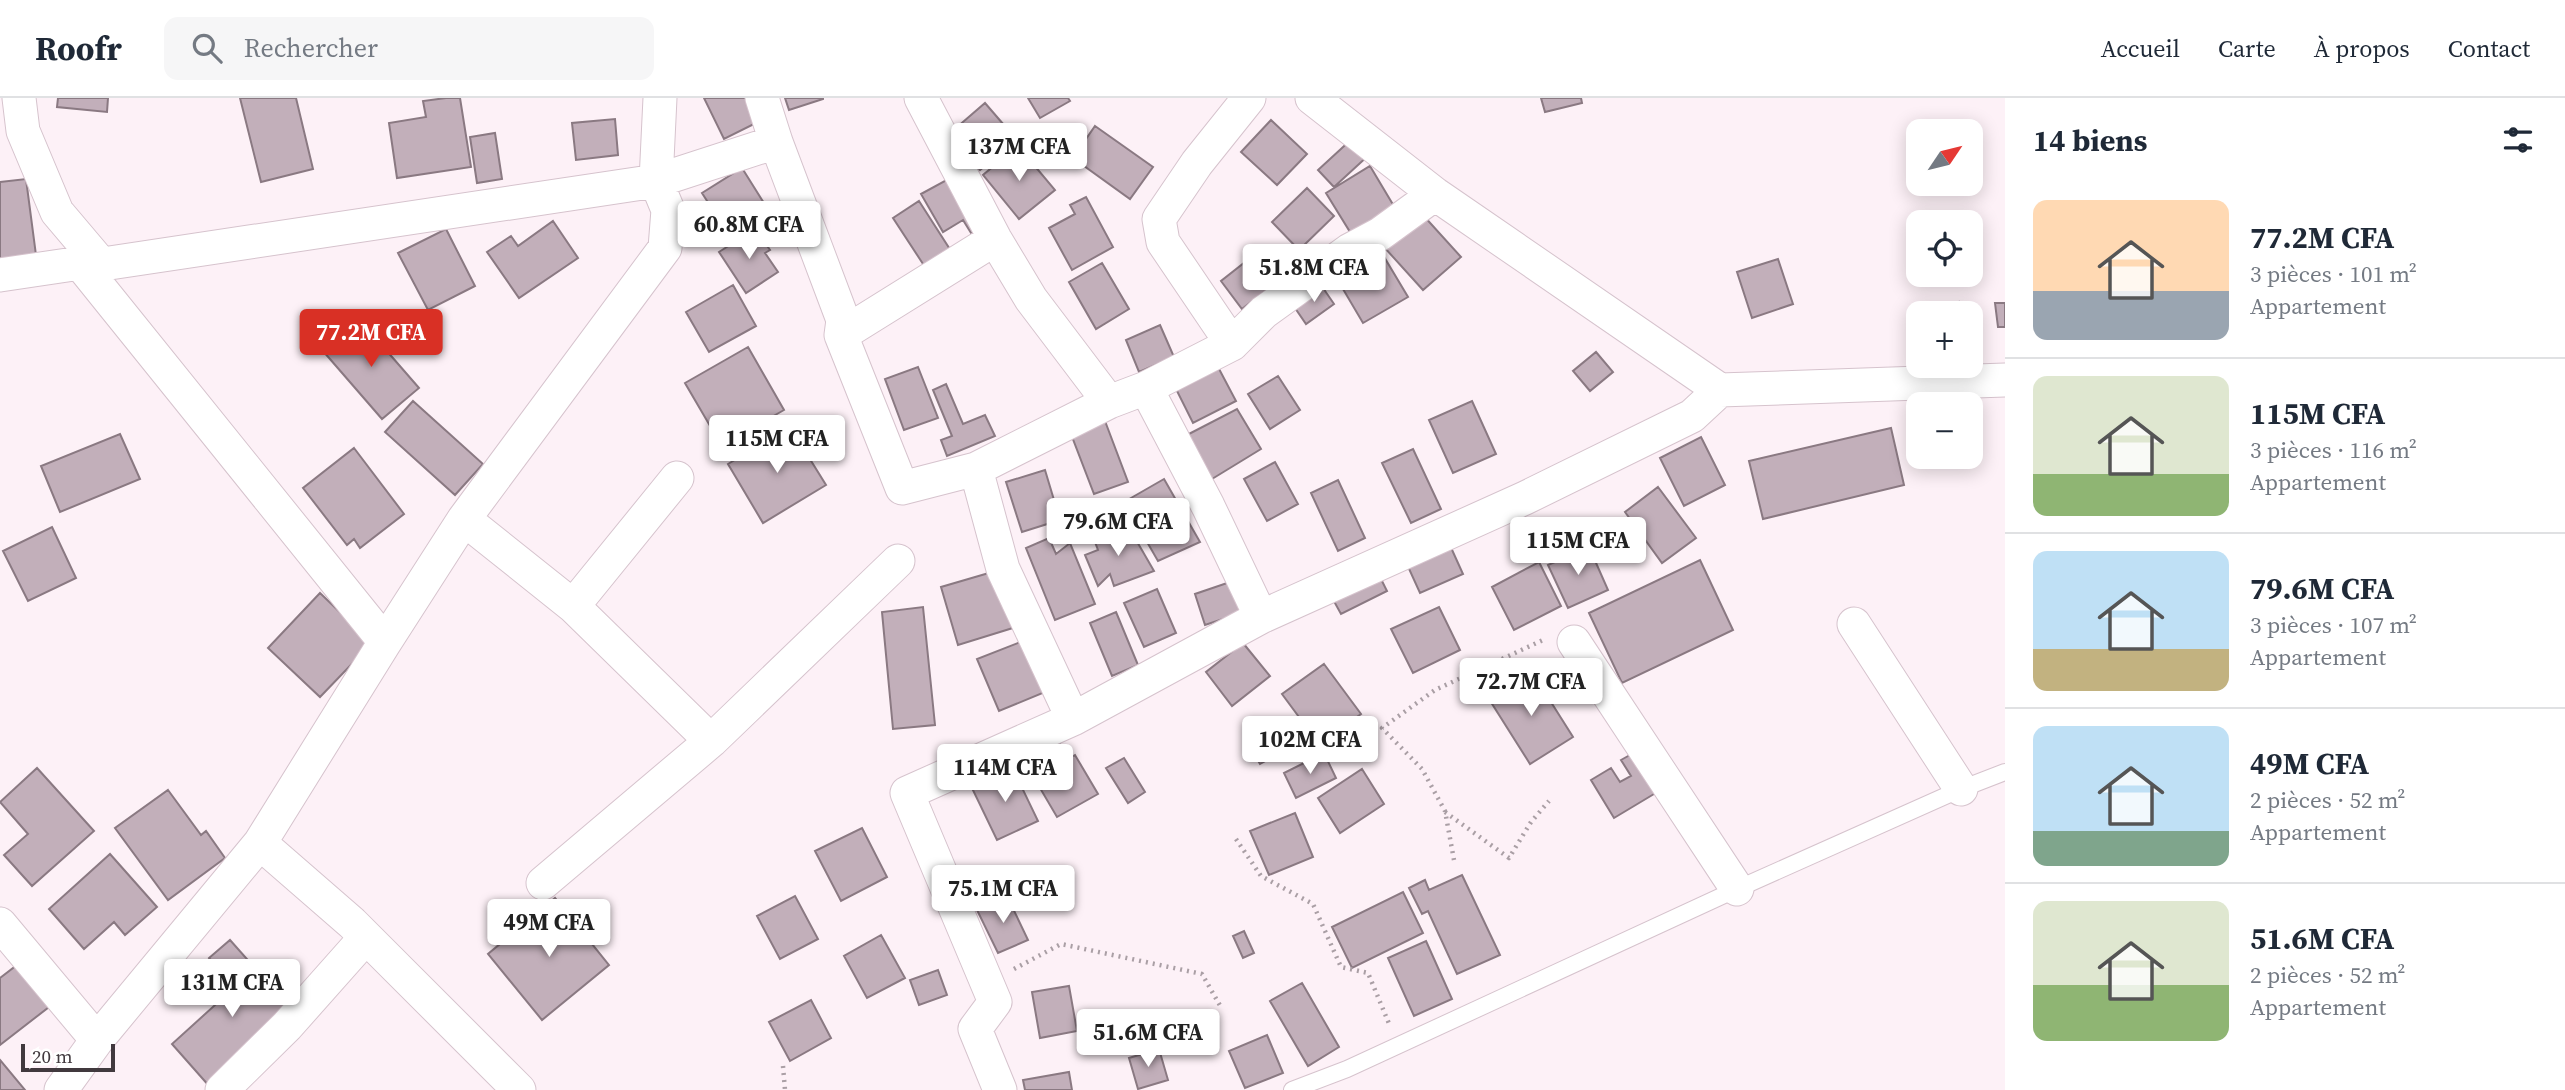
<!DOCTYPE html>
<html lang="fr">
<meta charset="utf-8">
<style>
:root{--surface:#fff;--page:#f6f6f7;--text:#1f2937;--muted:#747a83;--line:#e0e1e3;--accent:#d93025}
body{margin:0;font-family:"Source Serif 4",serif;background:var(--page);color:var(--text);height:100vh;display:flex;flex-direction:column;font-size:26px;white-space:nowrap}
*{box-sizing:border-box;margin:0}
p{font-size:23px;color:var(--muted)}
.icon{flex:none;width:38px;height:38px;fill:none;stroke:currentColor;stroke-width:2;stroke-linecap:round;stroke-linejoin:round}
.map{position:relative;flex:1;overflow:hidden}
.side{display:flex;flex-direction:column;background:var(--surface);width:560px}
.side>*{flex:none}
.needle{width:46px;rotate:55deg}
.buttons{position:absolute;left:1906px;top:21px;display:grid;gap:14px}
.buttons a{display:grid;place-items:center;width:77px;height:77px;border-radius:14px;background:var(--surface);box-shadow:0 4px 18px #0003;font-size:35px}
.scale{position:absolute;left:21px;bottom:18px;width:94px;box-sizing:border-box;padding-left:7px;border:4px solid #41393e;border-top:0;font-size:19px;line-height:24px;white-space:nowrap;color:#41393e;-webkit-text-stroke:5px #fff;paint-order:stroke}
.price{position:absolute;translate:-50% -60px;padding:0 16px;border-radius:7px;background:#fff;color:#222;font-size:23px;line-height:46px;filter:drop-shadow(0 2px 4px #0008)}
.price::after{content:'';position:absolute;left:50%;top:42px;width:21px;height:16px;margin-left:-10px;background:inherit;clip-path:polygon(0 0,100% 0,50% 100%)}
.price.on{background:var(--accent);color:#fff}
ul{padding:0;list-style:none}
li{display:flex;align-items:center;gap:21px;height:175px;padding:0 28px}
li+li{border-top:2px solid var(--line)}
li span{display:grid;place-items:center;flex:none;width:196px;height:140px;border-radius:14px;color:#555}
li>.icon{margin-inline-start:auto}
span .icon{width:84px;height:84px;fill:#fffc;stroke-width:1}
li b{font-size:30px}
h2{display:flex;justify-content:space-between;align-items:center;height:84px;padding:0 28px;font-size:30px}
header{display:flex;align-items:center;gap:42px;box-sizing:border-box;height:98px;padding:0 35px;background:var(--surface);border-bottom:2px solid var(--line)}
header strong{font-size:33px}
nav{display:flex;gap:38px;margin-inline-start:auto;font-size:24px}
.search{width:490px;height:63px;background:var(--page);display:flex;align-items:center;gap:18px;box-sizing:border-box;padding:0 24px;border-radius:14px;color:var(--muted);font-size:26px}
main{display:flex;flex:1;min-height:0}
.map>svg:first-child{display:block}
.building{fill:#c2afba;stroke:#8a7982;stroke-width:2}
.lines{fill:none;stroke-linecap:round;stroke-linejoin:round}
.service-casing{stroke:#d6c3cd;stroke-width:18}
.minor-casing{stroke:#d6c3cd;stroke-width:35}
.path{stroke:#aa9fa5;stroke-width:4.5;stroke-dasharray:2 5;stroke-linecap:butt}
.service{stroke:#fff;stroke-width:16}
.minor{stroke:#fff;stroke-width:33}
</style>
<header>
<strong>Roofr</strong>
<div class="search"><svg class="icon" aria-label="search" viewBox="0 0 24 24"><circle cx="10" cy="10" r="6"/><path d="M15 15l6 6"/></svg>Rechercher</div>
<nav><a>Accueil</a><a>Carte</a><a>À propos</a><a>Contact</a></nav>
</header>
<main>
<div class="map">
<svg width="2005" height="992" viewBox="0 0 2005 992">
<rect width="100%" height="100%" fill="#fdf1f7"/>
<!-- building -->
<path class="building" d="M58,0H108L107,14L57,9Z
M240,0H296L313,71L261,84Z
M446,0H460L471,69L397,80L389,25L426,19L423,3Z
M704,0H751L762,22L724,41Z
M785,0H823V1L789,12Z
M1028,0H1068L1070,3L1040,20Z
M1541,0H1581L1582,5L1545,14Z
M985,5L1016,41L980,72L949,36Z
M615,21L618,57L576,62L572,25Z
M1271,22L1307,56L1277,87L1241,54Z
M1095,28L1153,69L1130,101L1073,60Z
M495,35L502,81L477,85L470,39Z
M1354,39L1370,56L1334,89L1318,72Z
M1018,48L1055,92L1019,121L983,77Z
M1370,68L1398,115L1355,142L1326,95Z
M742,70L767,110L727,134L702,95Z
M952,79L980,130L971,135L963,122L943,134L921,96Z
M26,81L36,157L0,161V84Z
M1307,90L1334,118L1299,152L1272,124Z
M1086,99L1113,149L1072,172L1049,130L1075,116L1070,107Z
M919,103L951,153L925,169L893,120Z
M1422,116L1461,159L1423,192L1384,149Z
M553,123L578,160L519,200L487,154L511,138L518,148Z
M446,131L475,188L428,212L398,155Z
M755,131L770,152L765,155L778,174L746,195L719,154Z
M1377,147L1408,199L1363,225L1333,174Z
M1249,161L1270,189L1242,211L1221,183Z
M1778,161L1793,206L1752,220L1737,174Z
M1102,165L1129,211L1096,231L1069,184Z
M733,187L756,228L709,254L686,214Z
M1321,187L1334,206L1306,226L1293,207Z
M1959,204L1961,215H1918V242H1914L1910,212Z
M1995,205H2005V229H1998Z
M359,221L419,290L382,321L323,253Z
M1160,227L1174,259L1139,274L1126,242Z
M748,249L784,312L763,324L769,334L757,341L750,328L720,345L685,285Z
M1596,254L1613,274L1590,293L1573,273Z
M918,269L938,320L904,332L885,281Z
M1218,269L1236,303L1193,325L1176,291Z
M1278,278L1300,312L1270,331L1248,296Z
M946,286L963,326L985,317L995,338L947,358L941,342L952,338L933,292Z
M413,303L483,366L455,397L385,334Z
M1472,303L1496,356L1453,375L1429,322Z
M1237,311L1261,351L1212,381L1185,338Z
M1105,323L1128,384L1094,396L1071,336Z
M790,329L826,387L763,425L728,366Z
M1891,330L1904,387L1763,421L1749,363Z
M120,336L140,381L60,414L41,368Z
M1701,339L1725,387L1684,408L1660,360Z
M354,350L404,416L360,450L354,441L347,447L303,390Z
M1413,351L1441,411L1411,425L1382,365Z
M1275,364L1298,406L1267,423L1244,381Z
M1045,372L1060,422L1022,434L1006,384Z
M1164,381L1200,444L1158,463L1124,404Z
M1338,382L1365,440L1338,453L1311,395Z
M1658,389L1696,440L1662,465L1625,414Z
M1128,428L1154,473L1114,488L1110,476L1098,488L1085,457L1098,452L1093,439Z
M52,429L76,480L28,503L3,453Z
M1049,440L1056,456L1070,445L1095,506L1055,522L1026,450Z
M1448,443L1463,476L1420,495L1405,462Z
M1589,449L1608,492L1568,510L1548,467Z
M1700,462L1733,532L1622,585L1589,515Z
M1539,464L1561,508L1514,532L1492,489Z
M999,472L1016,529L958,547L941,489Z
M1377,473L1387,493L1341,516L1330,496Z
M1230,484L1241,515L1205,527L1195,496Z
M1157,491L1176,535L1144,549L1124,505Z
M320,495L372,545L320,599L268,550Z
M923,509L935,627L893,631L882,514Z
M1439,509L1460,552L1413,575L1391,531Z
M1116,514L1138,567L1112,578L1090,525Z
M1023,543L1045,594L999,613L977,561Z
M1243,545L1270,578L1232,608L1206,574Z
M1324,566L1361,616L1319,646L1282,596Z
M1532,574L1573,639L1530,666L1489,601Z
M1271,633L1283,653L1260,666L1249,646Z
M1057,641L1068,661L1075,657L1098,696L1057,719L1023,661Z
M1646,648L1669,687L1614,720L1591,682L1611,670L1620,684L1631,678L1621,662Z
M1324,655L1336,680L1296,700L1284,675Z
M1124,660L1145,694L1128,705L1106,670Z
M1012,669L1038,723L997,742L971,688Z
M37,670L94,733L32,788L4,757L28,736L0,704Z
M1362,671L1384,706L1340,735L1318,700Z
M168,692L201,737L206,733L225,760L168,802L115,730Z
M1295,715L1313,759L1269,777L1250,733Z
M862,730L887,779L841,803L815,753Z
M110,756L157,809L125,837L114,824L84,851L49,811Z
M1462,777L1500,857L1457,876L1428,813L1422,816L1409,790L1425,782L1429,792Z
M1403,794L1423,835L1352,870L1332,829Z
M795,798L818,841L780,861L757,818Z
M1007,798L1028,842L998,855L977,812Z
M555,800L609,867L542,922L488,856Z
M1244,833L1254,855L1243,860L1233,838Z
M881,837L905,880L867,900L844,858Z
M230,842L293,913L210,989L172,946L235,889L209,860Z
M1426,843L1452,901L1414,918L1388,860Z
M17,867L49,909L0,947V880Z
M938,872L947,897L919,907L910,882Z
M1302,885L1339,949L1308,968L1270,903Z
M1069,888L1077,933L1040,940L1032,894Z
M811,902L831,940L790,963L769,924Z
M1267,937L1283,975L1245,990L1229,953Z
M1159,951L1168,982L1138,991L1129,960Z
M0,962L25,992H0Z
M1069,974L1072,992H1025L1023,982Z"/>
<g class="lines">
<!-- service casing -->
<g class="service-casing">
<path id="service" d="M1292,992L1347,971L1737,791L1961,691L2005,674"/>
</g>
<!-- minor casing -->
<g class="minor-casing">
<path id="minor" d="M19,0L23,33L57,114L101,166
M762,0L776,44L843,222L841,237L902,390L976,371L1109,304L1146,290L1232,246L1264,214L1350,152L1380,136L1435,96
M921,0L995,141L1031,201L1109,304
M1312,0L1435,96L1720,292L2005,282
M0,177L74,166L83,169L656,83L660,0
M841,237L995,141
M1232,246L1163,144L1159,121L1197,65L1249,0
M1146,290L1208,408L1261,519
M976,371L1003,471L1073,621
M464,421L573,508L711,643
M573,508L677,380
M1854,526L1961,691
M385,544L464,421L665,150L668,112L656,83L776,44
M1574,544L1737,791
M260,745L352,825L519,992
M543,785L711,643L898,463
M0,826L97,942
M61,992L97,942L260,745L385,544L83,169
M222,992L287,928L366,839
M1000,992L975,931L995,904L907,695L1073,621L1261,519L1525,400L1692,318L1720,292"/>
</g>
<!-- path -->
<path class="path" d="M1445,714L1509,760L1531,724L1549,703
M1236,741L1261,778L1313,806L1341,869L1368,875L1390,928
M1454,762L1445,713L1422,671L1382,630L1435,592L1543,542
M1014,871L1061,846L1202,876L1222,911
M783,968L785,992"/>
<!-- service -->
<use href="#service" class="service"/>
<!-- minor -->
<use href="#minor" class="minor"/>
</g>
</svg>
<div class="buttons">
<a><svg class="needle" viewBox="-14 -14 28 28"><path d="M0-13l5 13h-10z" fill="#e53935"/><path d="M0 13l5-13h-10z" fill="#747a83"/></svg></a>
<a><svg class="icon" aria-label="locate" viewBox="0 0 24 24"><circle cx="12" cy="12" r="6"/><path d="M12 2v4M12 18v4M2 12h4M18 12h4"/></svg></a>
<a>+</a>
<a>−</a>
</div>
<div class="scale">20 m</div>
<b class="price" style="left:1019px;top:85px">137M CFA</b>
<b class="price" style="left:749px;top:163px">60.8M CFA</b>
<b class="price" style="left:1314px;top:206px">51.8M CFA</b>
<b class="price on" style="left:371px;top:271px">77.2M CFA</b>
<b class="price" style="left:777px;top:377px">115M CFA</b>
<b class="price" style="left:1118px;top:460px">79.6M CFA</b>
<b class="price" style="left:1578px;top:479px">115M CFA</b>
<b class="price" style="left:1531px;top:620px">72.7M CFA</b>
<b class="price" style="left:1310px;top:678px">102M CFA</b>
<b class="price" style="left:1005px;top:706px">114M CFA</b>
<b class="price" style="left:1003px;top:827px">75.1M CFA</b>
<b class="price" style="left:549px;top:861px">49M CFA</b>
<b class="price" style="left:232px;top:921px">131M CFA</b>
<b class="price" style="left:1148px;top:971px">51.6M CFA</b>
</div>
<section class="side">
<h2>14 biens<svg class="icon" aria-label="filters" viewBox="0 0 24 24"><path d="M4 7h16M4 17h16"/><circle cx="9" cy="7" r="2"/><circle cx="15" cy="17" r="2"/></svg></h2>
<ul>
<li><span style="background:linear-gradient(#ffd9b3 65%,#9aa5b1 0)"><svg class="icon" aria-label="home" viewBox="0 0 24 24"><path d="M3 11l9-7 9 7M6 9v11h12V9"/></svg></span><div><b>77.2M CFA</b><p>3 pièces · 101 m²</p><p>Appartement</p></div></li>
<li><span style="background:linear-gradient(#dfe7d0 70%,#8fb573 0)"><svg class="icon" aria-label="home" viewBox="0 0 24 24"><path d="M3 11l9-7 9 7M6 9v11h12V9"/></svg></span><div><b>115M CFA</b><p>3 pièces · 116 m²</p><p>Appartement</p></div></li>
<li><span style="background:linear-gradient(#bfe0f5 70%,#c2b280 0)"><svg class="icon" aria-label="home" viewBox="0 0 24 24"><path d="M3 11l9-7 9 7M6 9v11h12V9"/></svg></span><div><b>79.6M CFA</b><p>3 pièces · 107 m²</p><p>Appartement</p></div></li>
<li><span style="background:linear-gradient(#bfe0f5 75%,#7fa58c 0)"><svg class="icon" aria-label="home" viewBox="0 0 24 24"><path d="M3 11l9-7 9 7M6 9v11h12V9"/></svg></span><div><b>49M CFA</b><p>2 pièces · 52 m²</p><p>Appartement</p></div></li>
<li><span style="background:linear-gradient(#dfe7d0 60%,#8fb573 0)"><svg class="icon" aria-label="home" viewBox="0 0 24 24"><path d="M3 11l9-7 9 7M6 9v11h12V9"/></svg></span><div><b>51.6M CFA</b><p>2 pièces · 52 m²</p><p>Appartement</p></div></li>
</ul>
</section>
</main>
